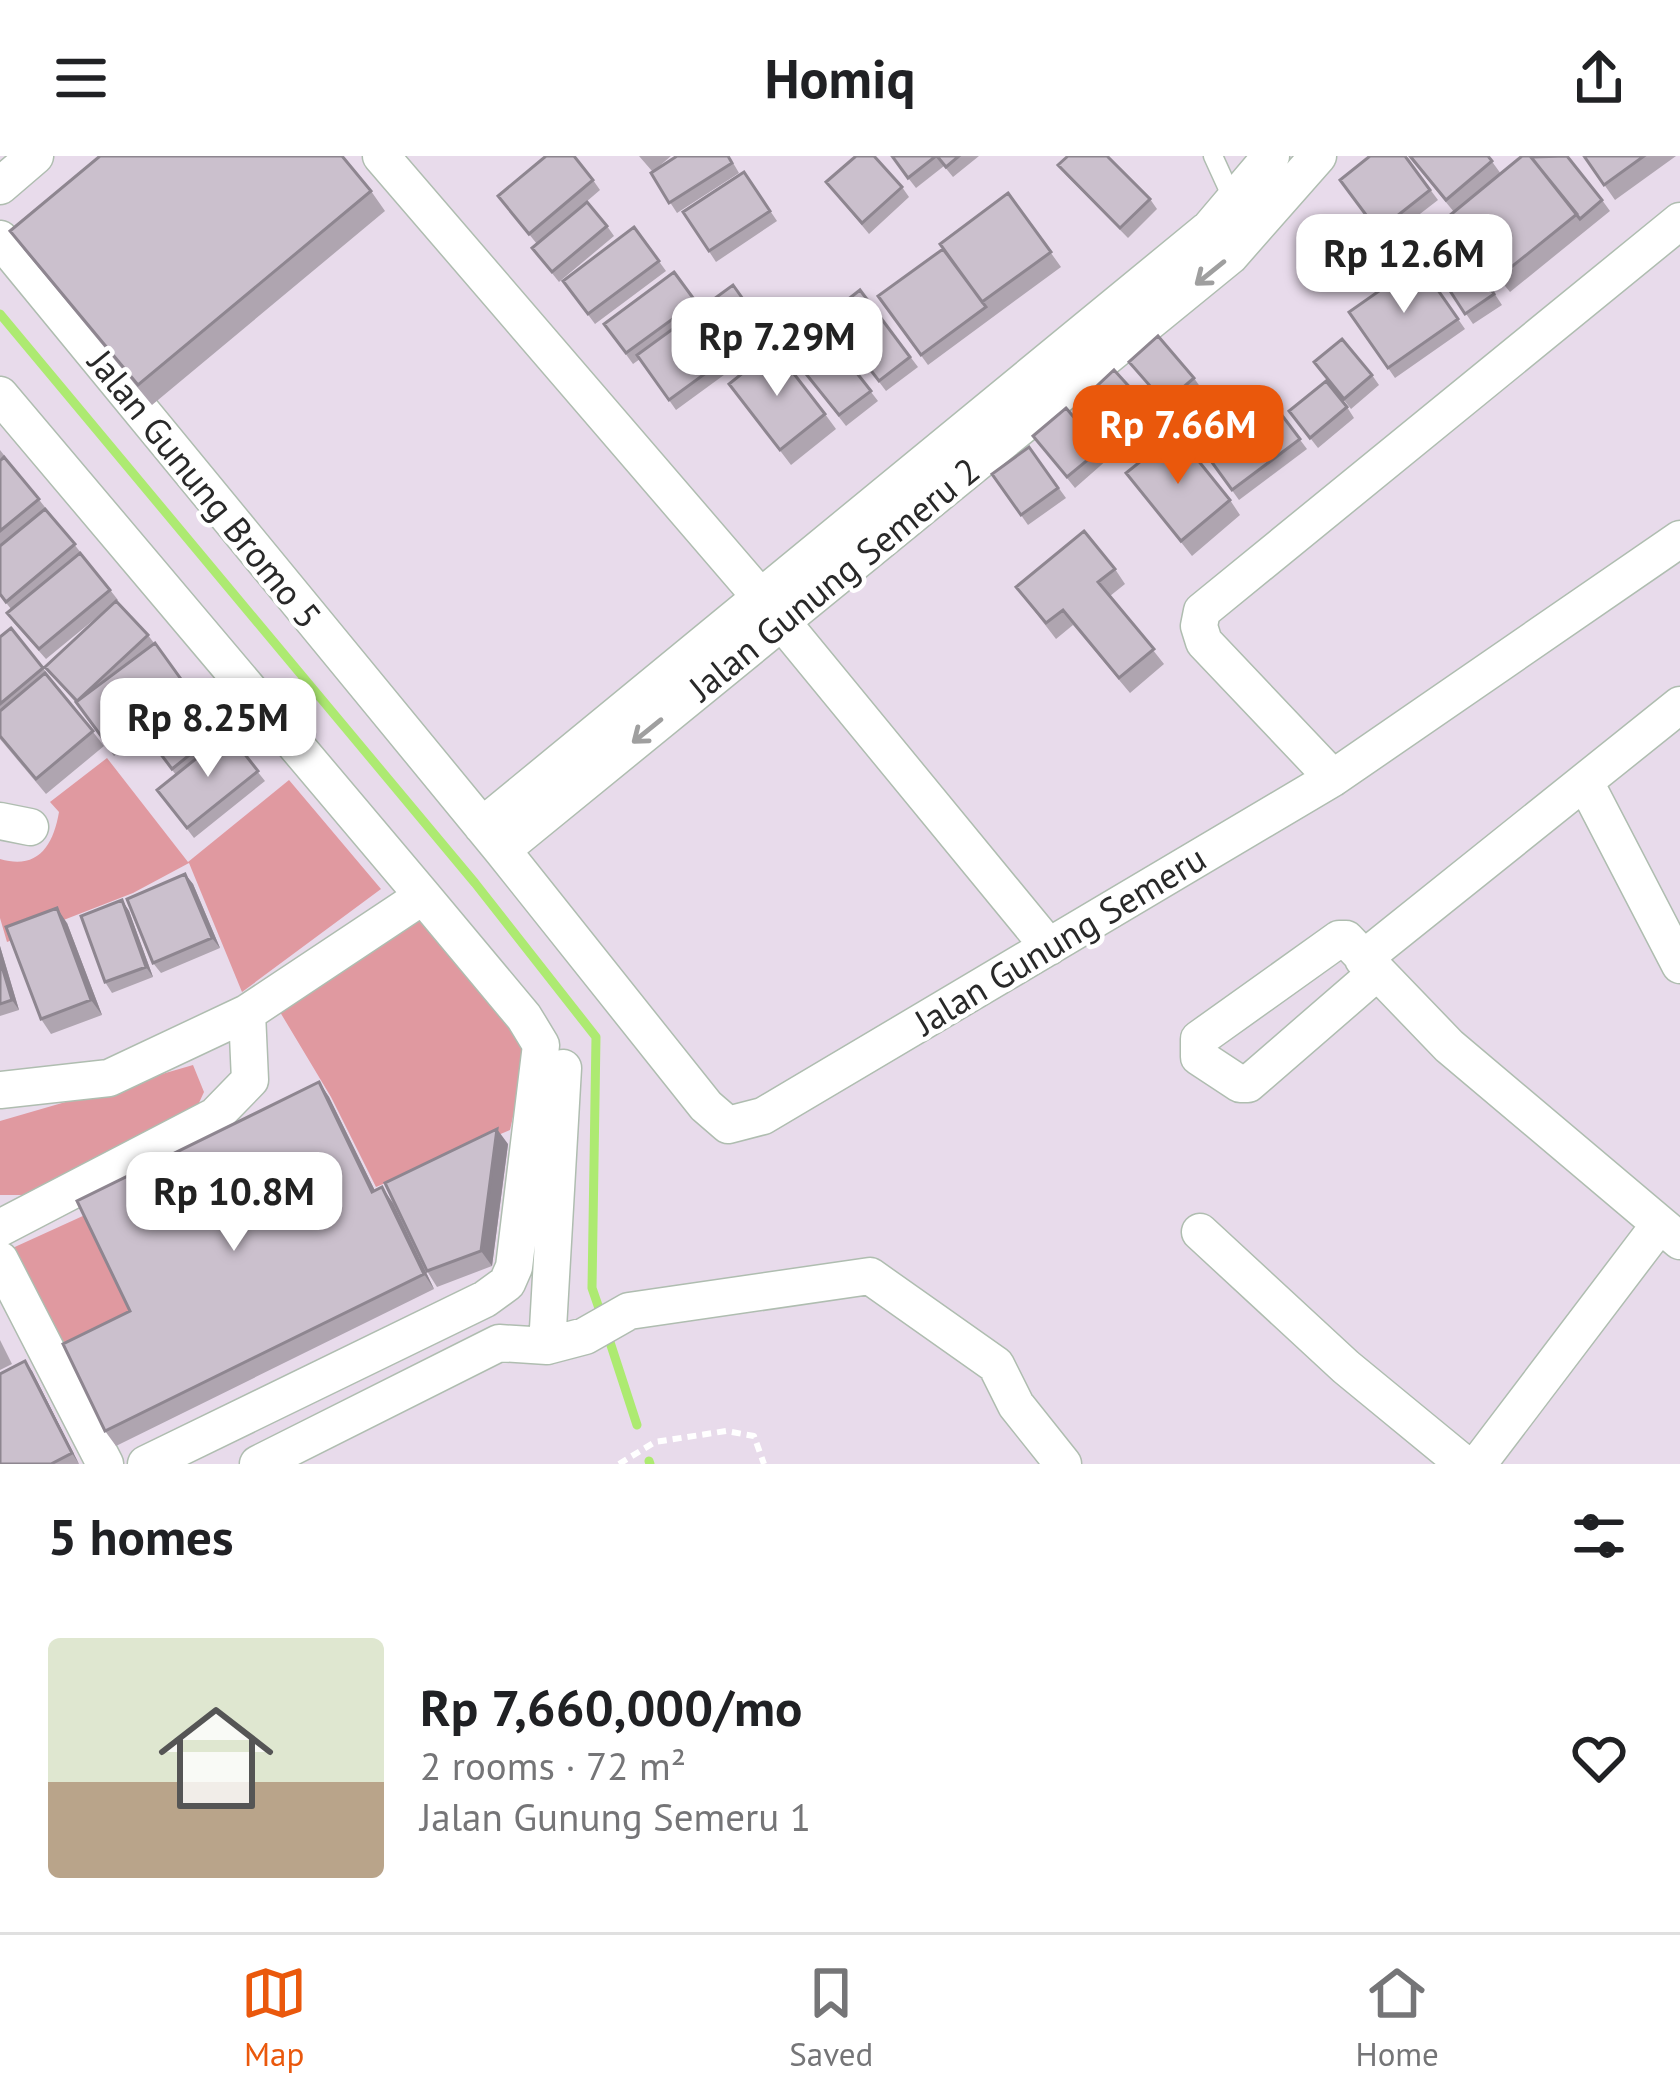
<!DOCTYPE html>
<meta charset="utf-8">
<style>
:root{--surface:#fff;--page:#f2f2f2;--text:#202124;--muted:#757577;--line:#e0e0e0;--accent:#ea580c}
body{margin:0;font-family:"PT Sans",sans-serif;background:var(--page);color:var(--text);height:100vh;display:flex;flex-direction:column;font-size:45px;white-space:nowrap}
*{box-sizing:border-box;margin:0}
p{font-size:39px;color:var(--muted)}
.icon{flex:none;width:66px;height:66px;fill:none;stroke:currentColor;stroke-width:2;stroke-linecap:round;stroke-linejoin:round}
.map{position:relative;height:1308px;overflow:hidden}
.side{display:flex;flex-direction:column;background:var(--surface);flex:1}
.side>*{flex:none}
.price{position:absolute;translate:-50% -102px;padding:0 27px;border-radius:24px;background:#fff;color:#222;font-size:39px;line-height:78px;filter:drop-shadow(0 3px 6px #0008)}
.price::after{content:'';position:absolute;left:50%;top:72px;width:36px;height:27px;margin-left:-18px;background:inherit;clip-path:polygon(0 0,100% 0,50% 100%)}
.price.active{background:var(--accent);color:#fff}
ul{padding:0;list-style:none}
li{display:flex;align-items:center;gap:36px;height:300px;padding:0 48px}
li span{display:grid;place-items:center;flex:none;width:336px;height:240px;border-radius:12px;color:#555}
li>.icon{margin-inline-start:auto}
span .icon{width:144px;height:144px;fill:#fffc;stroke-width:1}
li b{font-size:51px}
h2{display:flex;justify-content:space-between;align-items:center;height:144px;padding:0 48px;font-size:51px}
header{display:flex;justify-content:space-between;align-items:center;height:156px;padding:0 48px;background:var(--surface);font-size:54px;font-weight:600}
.menu{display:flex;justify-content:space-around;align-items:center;height:168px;border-top:3px solid var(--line);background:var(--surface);font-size:33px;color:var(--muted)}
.menu a{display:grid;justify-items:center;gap:6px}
.menu .active{color:var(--accent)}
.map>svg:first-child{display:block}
.green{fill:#e099a0}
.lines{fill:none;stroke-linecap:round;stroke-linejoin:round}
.stream{stroke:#adea71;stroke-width:9}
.lane-casing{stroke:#afbdb0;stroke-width:21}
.street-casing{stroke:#afbdb0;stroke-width:39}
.path{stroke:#fff;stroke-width:6;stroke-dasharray:9 6;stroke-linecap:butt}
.lane{stroke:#fff;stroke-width:18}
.street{stroke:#fff;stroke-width:36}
.wall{fill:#afa5b0}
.shaded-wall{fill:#8e8690}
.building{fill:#cbc0cd;stroke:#8e8690;stroke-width:3}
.oneway{stroke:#9f9f9f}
.labels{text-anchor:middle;stroke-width:9;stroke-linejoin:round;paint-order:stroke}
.street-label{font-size:36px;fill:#292929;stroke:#fff}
</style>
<header><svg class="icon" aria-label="menu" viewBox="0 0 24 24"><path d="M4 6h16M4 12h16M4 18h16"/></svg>Homiq<svg class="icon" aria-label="share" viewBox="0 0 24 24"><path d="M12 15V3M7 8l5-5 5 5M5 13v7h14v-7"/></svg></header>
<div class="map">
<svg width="1680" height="1308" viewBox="0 0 1680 1308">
<rect width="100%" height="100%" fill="#e8dbeb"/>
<!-- green -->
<path class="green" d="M107,602L188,706L289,624L381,733L242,836L189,707L133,737L7,786L0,762V703C37,714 53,691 59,656L50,646Z
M423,761L528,894L510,974L376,1031L331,941L280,856Z
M193,909L204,936L198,949L28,1039H0V965Z
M85,1059L137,1169L60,1204L6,1095Z"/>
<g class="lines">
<!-- stream -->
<path class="stream" d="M0,158L475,727L596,881L592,1132L602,1161
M607,1177L637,1269
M649,1305L650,1308"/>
<!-- lane casing -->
<g class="lane-casing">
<path id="lane" d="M1213,0L1234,46"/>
</g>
<!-- street casing -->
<g class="street-casing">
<path id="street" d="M381,0L782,466L1049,791
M0,30L35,0
M0,83L502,694L706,950L728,969L763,960L1333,622L1680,383
M0,239L423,740L524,861L541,889L514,1111L507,1127L485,1143L146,1308
M1333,622L1204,486L1199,470L1202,455L1680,65
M1585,626L1680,809
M0,665L30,671
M482,670L1210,72L1271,0
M502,694L1230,100L1318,0
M1363,803L1680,549
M1375,818L1248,928H1240L1199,901V883L1339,783H1346L1449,890L1680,1085
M0,934L109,922L247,857L423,740
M0,1072L215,960L250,924L247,857
M1200,1076L1346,1211L1464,1308
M0,1104L105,1308
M547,1190L563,912
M258,1308L499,1187L547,1190L585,1180L629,1155L870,1120L996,1209L1016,1249L1063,1308
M1478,1308L1660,1068"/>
</g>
<!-- path -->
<path class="path" d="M619,1308L655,1286L726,1275L754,1280L764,1308"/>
<!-- lane -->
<use href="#lane" class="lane"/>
<!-- street -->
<use href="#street" class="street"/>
</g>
<!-- wall -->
<path class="wall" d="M639,0H671L656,13L729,0L739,17L677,57L651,17L652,15Z
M891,0H979L953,21L944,10L916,32Z
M1405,0L1438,44L1385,85L1340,24Z
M1408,0H1488L1501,18L1602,44L1610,55L1510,136L1460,75L1449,60L1454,56Z
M1584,0H1676L1615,44Z
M1058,9L1150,43L1157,53L1128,82L1066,19Z
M744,16L777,65L716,106L683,56Z
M593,24L600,34L537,88L498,40Z
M826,26L902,31L909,41L869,78Z
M371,35L385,55L152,249L24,94L10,75Z
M1008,37L1061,111L993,161L992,160L993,161L928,209L878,140L943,93Z
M607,70L614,80L559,126L532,92Z
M634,71L666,115L595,168L563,125Z
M1471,102L1502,149L1473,168L1441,121Z
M1419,107L1465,173L1395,222L1349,156Z
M674,116L701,153L733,129L772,184L676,254L640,203L633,208L604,168Z
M860,134L918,211L886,235L828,159Z
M830,183L878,245L846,270L798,208Z
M1129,206L1194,222L1201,232L1172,257Z
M1314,206L1372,219L1379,229L1351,253Z
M729,228L825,258L836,273L791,309Z
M1262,233L1307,293L1239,344L1195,283Z
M1082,244L1145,248L1153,258L1121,289Z
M1347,251L1354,262L1318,292L1289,255Z
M1033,280L1101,293L1108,303L1075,332Z
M1029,291L1066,342L1028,369L992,318Z
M0,294L118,444L46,503L14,467L7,457L11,453L0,439Z
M1126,317L1230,344L1240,359L1192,400Z
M1115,413L1125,428L1110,440L1164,508L1130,537L1073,469L1056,483L1016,431Z
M148,479L192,538L194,536L265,625L194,682L157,634L176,619L144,577L114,600L76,547L45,511Z
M0,481L43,512L104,590L46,638L0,583Z
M185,718L193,728L220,792L161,817L153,807Z
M122,744L129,755L153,821L112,837L105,826Z
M67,767L102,859L51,878L41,863Z
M0,790L19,854L0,860Z
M319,926L329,941L375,1035L393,1047L434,1133L116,1290L105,1275L130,1155Z
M508,988L492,1110L437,1131L427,1115Z
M0,1184L12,1208L0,1214Z
M32,1215L79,1308H0Z"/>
<!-- shaded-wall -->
<path class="shaded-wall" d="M185,718L193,728L220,792L212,782Z
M122,744L129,755L153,821L146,811Z
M57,752L67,767L102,859L91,844Z
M0,790L19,854L12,844L0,804Z
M319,926L329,941L383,1051L372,1036Z
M497,973L508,988L492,1110L481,1095Z
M382,1031L393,1047L434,1133L424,1118Z
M25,1205L32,1215L79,1308L72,1297Z"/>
<!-- building -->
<path class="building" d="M100,0H342L371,35L138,229L10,75Z
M546,0H574L593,24L529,78L498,40Z
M677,0H728L732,7L669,47L651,17Z
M856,0H874L902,31L862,67L826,26Z
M892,0H936L908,22Z
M937,0H959L946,11Z
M1068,0H1107L1150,43L1120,72L1058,9Z
M1370,0H1405L1430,34L1378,75L1340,24Z
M1410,0H1488L1492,5L1446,44Z
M1522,0H1530L1577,58L1499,121L1449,60Z
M1567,0L1602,44L1580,63L1531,1Z
M1584,0H1644L1604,29Z
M744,16L770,55L709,95L683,56Z
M1008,37L1051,96L982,146L940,88Z
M587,46L607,70L552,116L532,92Z
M634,71L659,105L588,158L563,125Z
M943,93L986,151L921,199L878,140Z
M1471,102L1494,138L1465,158L1441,121Z
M1419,107L1458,163L1388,212L1349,156Z
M674,116L696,146L626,197L604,168Z
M733,129L765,174L669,244L637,199Z
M860,134L910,201L879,225L828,159Z
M1158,180L1194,222L1165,247L1129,206Z
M830,183L871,235L839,259L798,208Z
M1342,183L1372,219L1344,243L1314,206Z
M774,192L825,258L780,294L729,228Z
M1114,214L1145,248L1114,278L1082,244Z
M1326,225L1347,251L1310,282L1289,255Z
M1262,233L1300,283L1232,334L1195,283Z
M1066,252L1101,293L1067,321L1033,280Z
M1176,277L1230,344L1181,385L1126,317Z
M1029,291L1058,332L1021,359L992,318Z
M4,301L39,343L0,375V305Z
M45,353L75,388L6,446L0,438V390Z
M1084,375L1115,413L1098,426L1154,493L1119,522L1063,454L1046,467L1016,431Z
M80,397L110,434L39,493L7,457Z
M116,445L148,479L77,545L45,511Z
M11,472L43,512L0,548V481Z
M155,487L183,526L104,584L76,546Z
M45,517L93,575L36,623L0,580V555Z
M194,536L223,572L172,613L144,576Z
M228,577L258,615L187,672L157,634Z
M185,718L212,782L153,807L127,743Z
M122,744L146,811L105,826L81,760Z
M57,752L91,844L41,863L6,771Z
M0,804L12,844L0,848Z
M319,926L372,1036L382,1031L424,1118L105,1275L63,1188L130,1155L77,1045Z
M497,973L481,1095L427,1115L385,1027Z
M25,1205L72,1297L51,1308H0V1218Z"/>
<!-- one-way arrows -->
<defs><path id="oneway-shaft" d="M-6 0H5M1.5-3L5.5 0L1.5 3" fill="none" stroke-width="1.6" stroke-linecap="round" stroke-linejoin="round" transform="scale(3)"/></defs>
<g class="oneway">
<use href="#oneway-shaft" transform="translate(1210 117) rotate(141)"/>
<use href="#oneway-shaft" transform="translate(647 575) rotate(141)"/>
</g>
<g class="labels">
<!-- street labels -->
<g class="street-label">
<text transform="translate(205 333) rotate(51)" y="13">Jalan Gunung Bromo 5</text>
<text transform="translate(834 423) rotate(-39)" y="13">Jalan Gunung Semeru 2</text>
<text transform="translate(1060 784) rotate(-31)" y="13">Jalan Gunung Semeru</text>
</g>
</g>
</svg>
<b class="price" style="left:1404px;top:160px">Rp 12.6M</b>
<b class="price" style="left:777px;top:243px">Rp 7.29M</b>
<b class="price active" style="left:1178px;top:331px">Rp 7.66M</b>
<b class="price" style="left:208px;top:624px">Rp 8.25M</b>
<b class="price" style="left:234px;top:1098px">Rp 10.8M</b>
</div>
<section class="side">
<h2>5 homes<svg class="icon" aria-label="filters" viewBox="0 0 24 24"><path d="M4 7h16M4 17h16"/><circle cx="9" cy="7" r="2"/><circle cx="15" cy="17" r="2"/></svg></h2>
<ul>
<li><span style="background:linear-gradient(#dfe7d0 60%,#b9a48a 0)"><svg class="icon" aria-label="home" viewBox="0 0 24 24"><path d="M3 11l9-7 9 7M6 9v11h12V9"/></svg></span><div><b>Rp 7,660,000/mo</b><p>2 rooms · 72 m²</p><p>Jalan Gunung Semeru 1</p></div><svg class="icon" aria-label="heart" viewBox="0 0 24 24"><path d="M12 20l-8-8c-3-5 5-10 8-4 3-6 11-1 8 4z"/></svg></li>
</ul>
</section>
<nav class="menu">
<a class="active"><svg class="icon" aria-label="map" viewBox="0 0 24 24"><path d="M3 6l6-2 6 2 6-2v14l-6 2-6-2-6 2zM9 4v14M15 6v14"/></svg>Map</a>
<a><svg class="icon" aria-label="saved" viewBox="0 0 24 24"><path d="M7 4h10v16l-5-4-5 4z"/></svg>Saved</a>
<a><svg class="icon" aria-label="home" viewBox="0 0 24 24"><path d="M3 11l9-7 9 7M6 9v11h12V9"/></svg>Home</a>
</nav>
